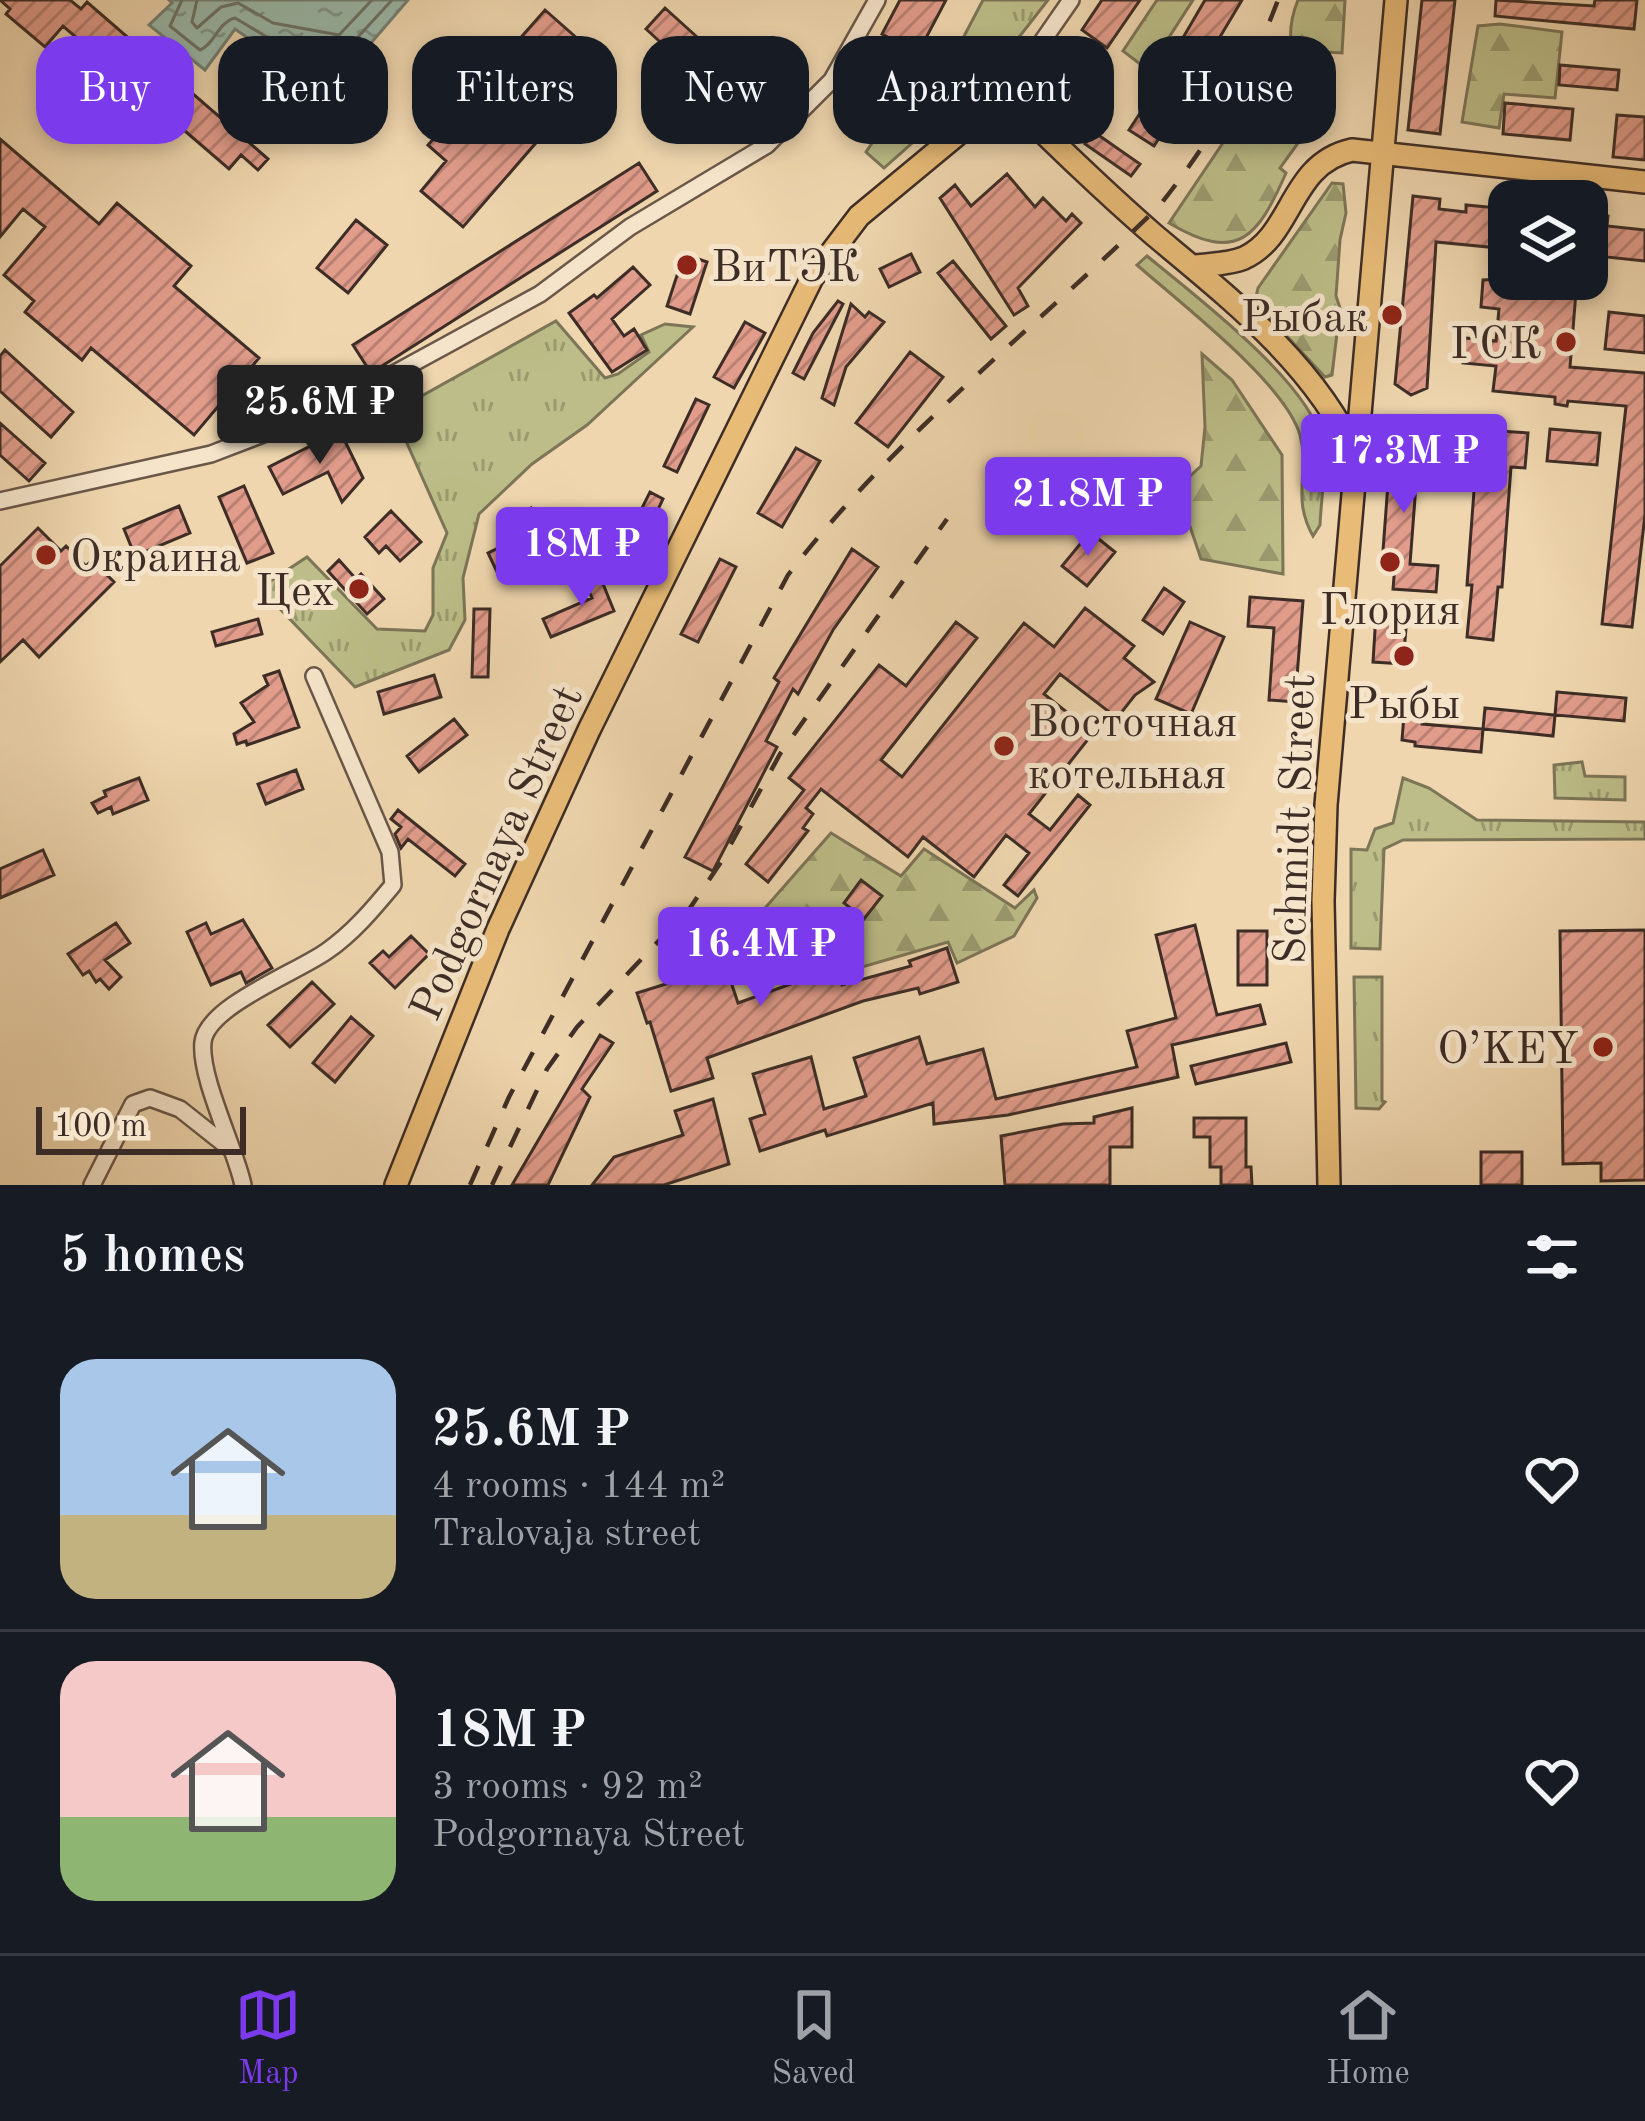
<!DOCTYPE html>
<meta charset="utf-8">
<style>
:root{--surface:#171b24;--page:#20242c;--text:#f1f3f6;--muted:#9ea1a6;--line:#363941;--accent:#7c3aed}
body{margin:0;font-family:"Old Standard TT",serif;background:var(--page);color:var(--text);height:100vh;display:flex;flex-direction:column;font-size:45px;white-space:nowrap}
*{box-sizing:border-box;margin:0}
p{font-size:39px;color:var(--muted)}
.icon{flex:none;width:66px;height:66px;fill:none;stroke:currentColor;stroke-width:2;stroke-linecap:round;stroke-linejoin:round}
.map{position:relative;height:1185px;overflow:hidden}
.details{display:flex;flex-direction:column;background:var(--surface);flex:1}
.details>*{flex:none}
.guide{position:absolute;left:36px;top:36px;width:1575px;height:108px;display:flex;gap:24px}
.tools{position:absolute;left:1488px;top:180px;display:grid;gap:24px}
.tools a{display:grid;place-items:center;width:120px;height:120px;border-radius:24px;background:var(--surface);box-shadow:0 6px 18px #0003;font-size:60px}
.scale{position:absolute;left:36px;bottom:30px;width:210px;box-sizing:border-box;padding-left:12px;border:6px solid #3d2d26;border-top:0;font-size:33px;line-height:42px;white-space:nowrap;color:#3d2d26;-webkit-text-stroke:9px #f5e4ca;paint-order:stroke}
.price{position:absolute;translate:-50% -102px;padding:0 27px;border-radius:12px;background:var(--accent);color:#fff;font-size:39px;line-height:78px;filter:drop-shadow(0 3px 6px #0008)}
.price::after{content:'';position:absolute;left:50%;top:72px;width:36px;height:27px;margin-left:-18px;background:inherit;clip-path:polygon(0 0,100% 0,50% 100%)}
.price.selected{background:#222;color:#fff}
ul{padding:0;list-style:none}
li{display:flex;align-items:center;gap:36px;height:300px;padding:0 60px}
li+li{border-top:3px solid var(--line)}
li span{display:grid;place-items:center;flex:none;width:336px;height:240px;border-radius:36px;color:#555}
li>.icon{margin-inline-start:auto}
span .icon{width:144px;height:144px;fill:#fffc;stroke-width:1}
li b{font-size:51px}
h2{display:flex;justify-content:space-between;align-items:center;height:144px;padding:0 60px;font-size:51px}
.pill{padding:0 42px;border-radius:36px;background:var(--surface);box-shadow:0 6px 18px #0003;font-size:42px;line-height:108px}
.pill.selected{background:var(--accent);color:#fff}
.tabs{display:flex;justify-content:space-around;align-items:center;height:168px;border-top:3px solid var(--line);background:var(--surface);font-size:33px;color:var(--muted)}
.tabs a{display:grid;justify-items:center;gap:6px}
.tabs .selected{color:var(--accent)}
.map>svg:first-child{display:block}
.grass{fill:url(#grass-tufts);stroke:#7c7557;stroke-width:3}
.forest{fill:url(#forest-firs);stroke:#7c7557;stroke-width:3}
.water{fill:url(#water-ripples);stroke:#758175;stroke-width:3}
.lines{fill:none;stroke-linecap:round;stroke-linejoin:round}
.shore{stroke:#6c7368;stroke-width:3}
.building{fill:url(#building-hatch);stroke:#3d2d26;stroke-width:3}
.minor-casing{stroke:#6a5748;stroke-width:20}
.major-casing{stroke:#3d2d26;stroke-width:26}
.minor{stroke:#f5e4ca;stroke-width:15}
.major{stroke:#e8bb77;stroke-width:21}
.rail{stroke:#3d2d26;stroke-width:4.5;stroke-dasharray:21 21;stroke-linecap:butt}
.poi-dot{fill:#8f2418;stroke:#f5e4ca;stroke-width:4.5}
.labels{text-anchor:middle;stroke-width:10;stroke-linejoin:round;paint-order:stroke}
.poi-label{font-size:45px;fill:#3d2d26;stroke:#f5e4ca;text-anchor:end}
.street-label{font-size:45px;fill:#3d2d26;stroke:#f5e4ca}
</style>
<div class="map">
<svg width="1645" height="1185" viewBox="0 0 1645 1185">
<defs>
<pattern id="grass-tufts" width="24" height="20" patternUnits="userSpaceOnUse" patternTransform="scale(3)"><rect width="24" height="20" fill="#bcbd88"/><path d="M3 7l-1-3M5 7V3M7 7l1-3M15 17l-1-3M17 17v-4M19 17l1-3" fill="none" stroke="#9a9a6f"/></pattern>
<pattern id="forest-firs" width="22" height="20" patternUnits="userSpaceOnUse" patternTransform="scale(3)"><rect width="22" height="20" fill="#bcbd88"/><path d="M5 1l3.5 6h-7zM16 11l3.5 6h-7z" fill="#9a9a6f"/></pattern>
<pattern id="water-ripples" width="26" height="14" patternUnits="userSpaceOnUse" patternTransform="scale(3)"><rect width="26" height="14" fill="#9ab9aa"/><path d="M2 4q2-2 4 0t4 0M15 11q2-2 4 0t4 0" fill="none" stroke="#7f978a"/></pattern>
<pattern id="building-hatch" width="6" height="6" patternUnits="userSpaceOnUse" patternTransform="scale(3)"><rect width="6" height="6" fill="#e19c8b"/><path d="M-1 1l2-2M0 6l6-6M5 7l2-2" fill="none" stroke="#b88071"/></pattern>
</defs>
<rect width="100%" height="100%" fill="#efd6ae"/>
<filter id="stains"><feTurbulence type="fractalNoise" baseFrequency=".00167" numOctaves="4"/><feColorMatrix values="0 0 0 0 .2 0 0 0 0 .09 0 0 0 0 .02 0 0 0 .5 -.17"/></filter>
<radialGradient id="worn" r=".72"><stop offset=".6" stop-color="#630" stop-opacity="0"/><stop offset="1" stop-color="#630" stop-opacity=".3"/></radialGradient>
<!-- grass -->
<path class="grass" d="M983,0H1048L991,73L884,168L866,152L891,116L901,113L915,93L940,82Z
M1147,256C1193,294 1311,383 1322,442C1327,468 1321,499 1320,525L1313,536C1291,497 1310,472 1300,435C1285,383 1179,302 1137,265Z
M556,321L605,378L618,374L649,352L641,335L665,324L693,327L587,425L532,464L479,514L463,578L465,620L449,650L355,687L260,588L307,557L377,629L425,631L433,615V568L447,533L393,412Z
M1582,762L1585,776L1625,777V800L1555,798L1554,765Z
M1403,778L1429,788L1477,820L1645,822V839L1403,840L1384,849L1380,949L1351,948V849L1367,850L1375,829L1393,823Z
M1354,977H1382V1101L1385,1102L1379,1109L1356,1108Z"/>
<!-- forest -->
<path class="forest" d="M1157,0H1193L1148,70L1123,51Z
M1298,0H1345L1342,53L1307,51L1305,80C1288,55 1287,27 1298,0Z
M1500,24L1562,32L1555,98L1504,94L1499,128L1462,122L1478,26Z
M1270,73L1292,80L1308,102L1306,132L1280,168L1286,173C1258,237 1238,264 1169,223Z
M1332,183L1343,184L1346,213L1340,240L1336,296L1340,308L1332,375L1325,377L1259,306L1256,297L1258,288Z
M1202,354L1232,380L1282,455L1283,574L1201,559L1177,488L1201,466L1205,427Z
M831,833L901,876L924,849L1015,908L1034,890L1037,898L1014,936L957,963L948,942L845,972L831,936L814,928L785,946L759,915Z"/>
<!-- water -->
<path class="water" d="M169,0H408L352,65L262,48L235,29L205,70L149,25L172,3Z"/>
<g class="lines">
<!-- shore -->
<path class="shore" d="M182,0L170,26L200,50C215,44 218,22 235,18L267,37L345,51L392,0
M197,0L192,22L197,28L221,7L238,3L273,23L339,35L372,0"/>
</g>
<!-- building -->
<path class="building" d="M0,0H70L81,9L87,2L268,159L258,170L241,155L229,169L178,125L173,131L96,64L80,82L64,68L84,44L63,26L45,47L6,14L10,9Z
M900,0H946L918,53L882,34Z
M1102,0H1140L1107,48L1082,30Z
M1205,0H1242L1211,52L1184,36Z
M1422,0H1455L1440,134L1408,130Z
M1496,0L1594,6L1595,0H1637L1634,29L1495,16Z
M665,8L739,75L717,99L720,102L682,142L664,126L705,83L646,29Z
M545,10L605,63L568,106L581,117L561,141L548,129L463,227L421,191L446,161L428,145L472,95L460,84L472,70L487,76Z
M1560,65L1619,70L1617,90L1559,85Z
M1167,72L1192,88L1154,146L1129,130Z
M1505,103L1573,109L1570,140L1503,134Z
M1617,115L1645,117V160L1613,157Z
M1094,132L1140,164L1131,176L1085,144Z
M0,139L99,224L117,203L191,266L174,286L259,358L194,435L91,348L82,360L25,312L34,301L4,275L45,227L23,209L0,237Z
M639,163L657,191L371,373L353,345Z
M1007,174L1035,207L1043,198L1066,221L1072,214L1081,223L1018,288L1028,306L1014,315L940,198L955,185L971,206Z
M1413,196L1440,199L1439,209L1466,212V205L1509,209V249L1436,242L1427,388L1411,395L1395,384Z
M1587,213L1608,216L1607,226L1645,230V261L1587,255Z
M356,220L387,245L348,293L317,268Z
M684,254L707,262L690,314L667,306Z
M911,254L920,272L889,287L880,269Z
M953,261L1006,326L991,339L938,273Z
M633,267L650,285L612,319L624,336L634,329L647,350L612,372L569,313L594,295L597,298Z
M1504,279H1577L1570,367L1645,373V515L1632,627L1602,624L1626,406L1568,401L1567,406L1555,404V397L1493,391L1496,366L1463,363L1465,338L1496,341L1499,309L1481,307L1483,280Z
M838,301L843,304L804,379L793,373L813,333Z
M851,304L865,317L869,312L884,322L846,367L834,405L822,398Z
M1609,312L1645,316V353L1605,349Z
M745,322L765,333L734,388L714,377Z
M5,350L73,412L51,437L0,391V356Z
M910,352L943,377L888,447L856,423Z
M696,399L709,405L677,472L664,466Z
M0,423L45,463L29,481L0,455Z
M1469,429L1528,433L1525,468L1511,467L1502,587H1498L1493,640L1467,637L1472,585H1467L1476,464H1466Z
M1550,429L1600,433L1597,465L1547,461Z
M1392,430L1420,432L1410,564L1438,566L1436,592L1393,589L1395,565L1382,564Z
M340,431L363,478L342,502L328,472L283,494L269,467Z
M796,448L820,461L782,527L758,513Z
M244,486L273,553L247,563L219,497Z
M650,492L663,499L642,543L628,536Z
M179,506L190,533L135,556L124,529Z
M531,508L541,528L554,522L564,543L498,574L488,553L523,536L514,516Z
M391,511L421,542L400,561L386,546L379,553L365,537Z
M38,528L61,551L66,546L86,566L92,560L114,582L39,657L23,640L0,662V566Z
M1090,532L1115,552L1087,586L1062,566Z
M852,549L878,567L833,630L798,694L793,689L766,741L777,747L713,871L685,857L779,682L774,678Z
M720,559L736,567L698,642L681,634Z
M339,560L356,579L361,574L384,599L367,614L328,571Z
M599,574L614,611L551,637L543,619L592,598L584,580Z
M1164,588L1184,602L1163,634L1143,620Z
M1250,597L1303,601L1295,702L1269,700L1274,628L1248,626Z
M1085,608L1134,646L1124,658L1154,682L1135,695L1117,718L1060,674L1044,694L1093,733L1029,814L1050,830L1078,795L1090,805L1018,896L1004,885L1029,853L1006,835L974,877L923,837L908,857L821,789L806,808L813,814L803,828L808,831L768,882L746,864L804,790L789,778L879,665L906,686L956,622L977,638L881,760L902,777L1024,623L1054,647Z
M474,609H490L488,677H472Z
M1376,614L1407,616L1403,664L1373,662Z
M258,619L262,634L216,646L212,632Z
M1190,622L1224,637L1191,714L1156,699Z
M279,671L299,727L247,745L246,741L237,744L234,734L254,722L241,703L268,685L264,676Z
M434,675L441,697L384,714L378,692Z
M1557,692L1626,698L1624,721L1555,715Z
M1485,708L1555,715L1553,736L1483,729Z
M1404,715L1422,717V724L1483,729L1481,752L1415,746V742L1402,740Z
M454,719L467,735L419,772L407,756Z
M296,770L303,789L266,804L258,784Z
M139,778L148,800L113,814L111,807L98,813L92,803L106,796L104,791Z
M398,810L465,864L455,876L408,839L401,848L395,834L401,827L391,819Z
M43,850L54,875L0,898V869Z
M861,880L882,896L864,919L844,903Z
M243,920L272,968L246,983L241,972L211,985L187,932L206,923L211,934Z
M116,923L130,943L105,960L121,977L109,989L100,979L96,982L89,971L83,975L68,954Z
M1195,925L1217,1015L1260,1005L1265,1024L1172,1045L1178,1077L1008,1115L934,1124L933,1103L827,1136L825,1130L760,1151L750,1119L765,1114L753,1074L811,1057L824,1109L866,1096L854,1058L919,1037L927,1064L983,1049L996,1099L1137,1067L1127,1031L1176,1018L1156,935Z
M1645,930V1180L1601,1181V1163L1563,1164L1560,931Z
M1238,931H1267V985H1238Z
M411,936L429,954L395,988L370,963L383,951L389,957Z
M947,948L958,982L920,994L918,988L863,1001L707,1058L713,1078L671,1091L650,1022L647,1023L637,993L736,962L734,957L753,950L760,969L730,979L738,1003L835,968L842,985L911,966L909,961Z
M312,982L334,1004L290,1047L268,1025Z
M351,1017L373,1036L335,1082L313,1063Z
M600,1035L613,1043L582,1089L590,1097L548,1185H512Z
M1286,1043L1291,1062L1196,1084L1191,1066Z
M713,1099L729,1164L664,1185H592L614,1157L683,1135L675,1111Z
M1132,1108V1147H1110V1185H1005L1001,1136L1063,1124L1094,1123V1117Z
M1194,1118H1246V1167H1251L1252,1185H1221V1167H1210V1137H1194Z
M1481,1152H1522V1185H1481Z"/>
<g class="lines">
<!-- minor casing -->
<g class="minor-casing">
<path id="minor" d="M1005,95L1071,0
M0,501L211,454L331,408L540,294L630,227L767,145L832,80L877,0
M92,1185L133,1104L150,1098L180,1109L228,1147
M243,1185C236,1150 199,1077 203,1042C207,1006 298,972 327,951C353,933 373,909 393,885L390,852L314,676"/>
</g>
<!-- major casing -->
<g class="major-casing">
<path id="major" d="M1196,266C1212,264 1230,264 1244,258C1294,235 1289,164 1352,150L1645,182
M396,1185L498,929L589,730L812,278L859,216L1005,95C1053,142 1102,190 1153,234C1228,297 1315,364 1356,456
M1329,1185L1323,901L1326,805L1396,0"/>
</g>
<!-- minor -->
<use href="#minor" class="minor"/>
<!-- major -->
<use href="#major" class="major"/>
<!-- rail -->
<path class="rail" d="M470,1185L509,1097L788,575C894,436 1036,328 1160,205C1209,143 1250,75 1278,0
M492,1185L547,1069L577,1027L690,908L721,862L780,754L947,519"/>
</g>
<!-- markers -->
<g class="poi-dot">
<circle cx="687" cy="265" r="12"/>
<circle cx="1392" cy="315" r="12"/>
<circle cx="1566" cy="342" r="12"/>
<circle cx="46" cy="555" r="12"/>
<circle cx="1390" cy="562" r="12"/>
<circle cx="359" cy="589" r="12"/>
<circle cx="1404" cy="656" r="12"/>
<circle cx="1004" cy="746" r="12"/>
<circle cx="1603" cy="1047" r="12"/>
</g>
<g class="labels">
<!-- poi labels -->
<g class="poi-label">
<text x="711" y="281" text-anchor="start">ВиТЭК</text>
<text x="1368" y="331">Рыбак</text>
<text x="1542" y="358">ГСК</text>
<text x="70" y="571" text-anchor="start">Окраина</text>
<text x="335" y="605">Цех</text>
<text x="1390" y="624" text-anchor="middle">Глория</text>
<text x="1404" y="718" text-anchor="middle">Рыбы</text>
<text x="1028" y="736" text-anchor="start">Восточная<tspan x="1028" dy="52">котельная</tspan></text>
<text x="1579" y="1063">O’KEY</text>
</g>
<!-- street labels -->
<g class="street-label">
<text transform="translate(1293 819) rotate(-88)" y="16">Schmidt Street</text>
<text transform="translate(495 852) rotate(-66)" y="16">Podgornaya Street</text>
</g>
</g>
<rect width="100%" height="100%" filter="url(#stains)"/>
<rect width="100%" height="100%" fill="url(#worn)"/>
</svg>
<div class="tools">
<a><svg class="icon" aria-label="layers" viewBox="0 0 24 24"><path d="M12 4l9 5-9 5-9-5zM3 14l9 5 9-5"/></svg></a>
</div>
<div class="scale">100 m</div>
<b class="price selected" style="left:320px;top:467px">25.6M ₽</b>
<b class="price" style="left:1404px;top:516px">17.3M ₽</b>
<b class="price" style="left:1088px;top:559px">21.8M ₽</b>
<b class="price" style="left:582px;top:609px">18M ₽</b>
<b class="price" style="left:761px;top:1009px">16.4M ₽</b>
<div class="guide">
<a class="pill selected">Buy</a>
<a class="pill">Rent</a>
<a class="pill">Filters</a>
<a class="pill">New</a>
<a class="pill">Apartment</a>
<a class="pill">House</a>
</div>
</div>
<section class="details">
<h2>5 homes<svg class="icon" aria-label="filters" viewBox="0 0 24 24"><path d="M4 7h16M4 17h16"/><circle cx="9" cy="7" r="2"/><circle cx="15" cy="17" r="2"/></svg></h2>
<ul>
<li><span style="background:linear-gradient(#a9c7e8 65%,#c2b280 0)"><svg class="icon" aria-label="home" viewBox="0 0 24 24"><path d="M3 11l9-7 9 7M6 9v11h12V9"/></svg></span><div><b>25.6M ₽</b><p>4 rooms · 144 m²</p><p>Tralovaja street</p></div><svg class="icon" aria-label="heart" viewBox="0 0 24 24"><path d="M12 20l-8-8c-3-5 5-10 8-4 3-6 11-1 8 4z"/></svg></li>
<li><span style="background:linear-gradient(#f6c9c9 65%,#8fb573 0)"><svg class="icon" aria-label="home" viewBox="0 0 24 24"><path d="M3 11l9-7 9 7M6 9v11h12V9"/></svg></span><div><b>18M ₽</b><p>3 rooms · 92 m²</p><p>Podgornaya Street</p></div><svg class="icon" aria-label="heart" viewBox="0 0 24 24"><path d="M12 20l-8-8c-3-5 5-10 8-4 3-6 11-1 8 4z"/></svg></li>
</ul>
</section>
<nav class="tabs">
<a class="selected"><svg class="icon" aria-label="map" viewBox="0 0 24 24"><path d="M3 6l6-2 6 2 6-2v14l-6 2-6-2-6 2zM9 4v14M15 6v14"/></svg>Map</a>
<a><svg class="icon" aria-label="saved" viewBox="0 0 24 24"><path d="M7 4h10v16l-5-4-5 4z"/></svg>Saved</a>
<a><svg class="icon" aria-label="home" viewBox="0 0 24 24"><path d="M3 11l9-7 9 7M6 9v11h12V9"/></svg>Home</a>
</nav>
